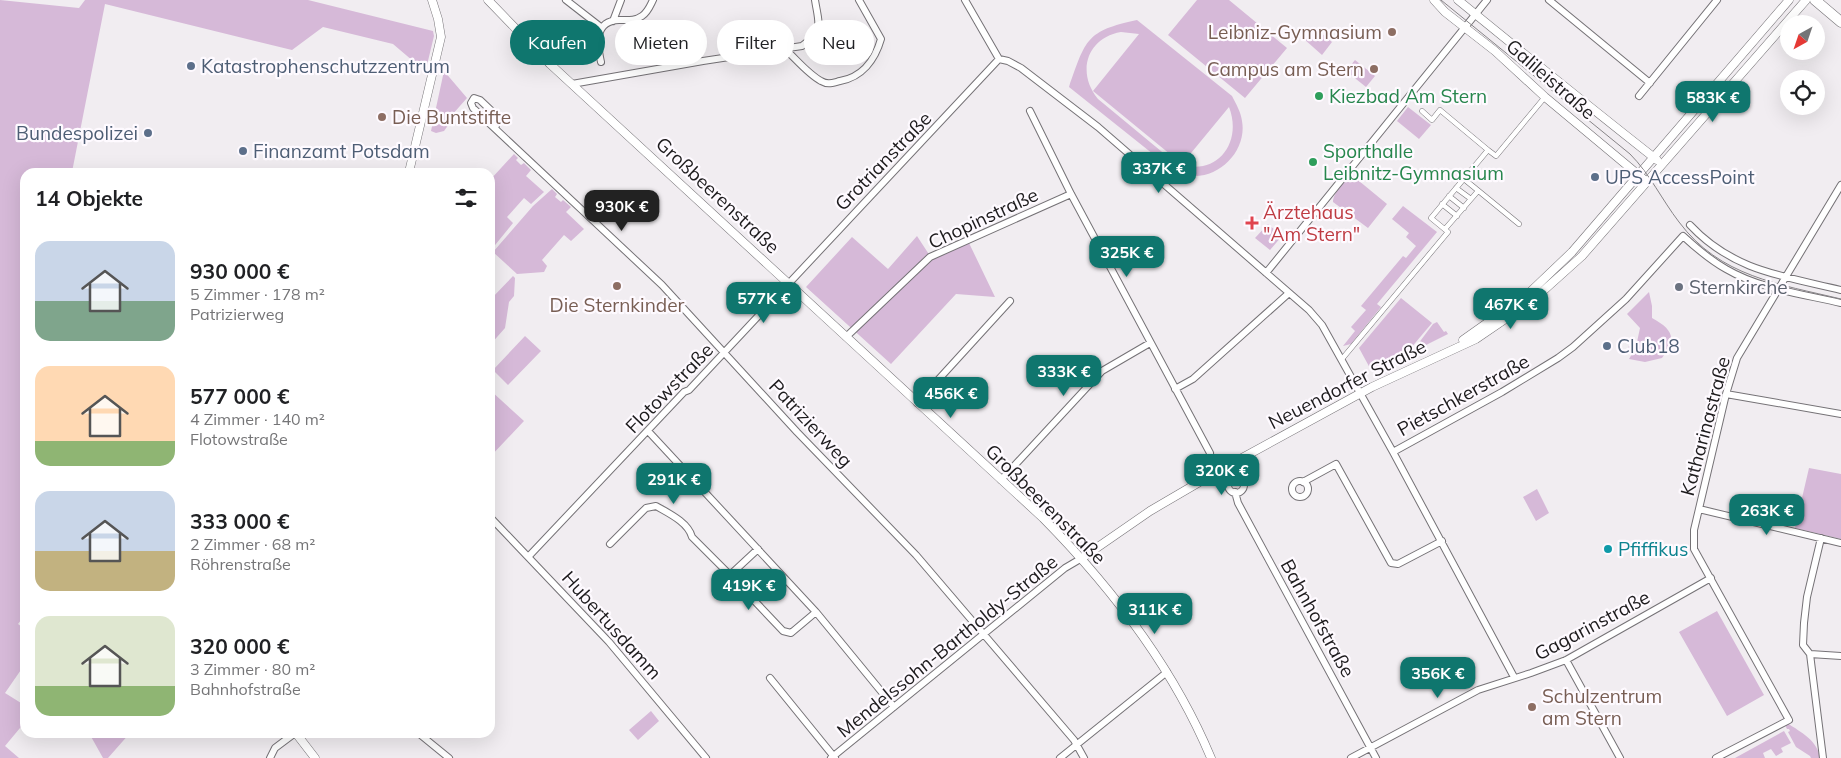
<!DOCTYPE html>
<html lang="de">
<meta charset="utf-8">
<style>
:root{--surface:#fff;--page:#f2f2f2;--text:#202124;--muted:#757577;--accent:#0f766e}
body{margin:0;font-family:Mulish,sans-serif;background:var(--page);color:var(--text);height:100vh;display:flex;flex-direction:column;font-size:19px;white-space:nowrap}
*{box-sizing:border-box;margin:0}
p{font-size:16px;color:var(--muted)}
.icon{flex:none;width:28px;height:28px;fill:none;stroke:currentColor;stroke-width:2;stroke-linecap:round;stroke-linejoin:round}
.map{position:relative;flex:1;overflow:hidden}
.drawer{position:absolute;left:20px;top:168px;width:475px;height:570px;display:flex;flex-direction:column;background:var(--surface);border-radius:15px;box-shadow:0 5px 20px #0002}
.drawer>*{flex:none}
.banner{position:absolute;left:510px;top:20px;width:475px;height:45px;display:flex;gap:10px}
.needle{width:32px;rotate:220deg}
.controls{position:absolute;left:1780px;top:15px;display:grid;gap:10px}
.controls a{display:grid;place-items:center;width:45px;height:45px;border-radius:50%;background:var(--surface);box-shadow:0 5px 20px #0002;font-size:25px}
.price{position:absolute;translate:-50% -42px;padding:0 11px;border-radius:10px;background:var(--accent);color:#fff;font-size:16px;line-height:32px;filter:drop-shadow(0 1px 2px #0008)}
.price::after{content:'';position:absolute;left:50%;top:30px;width:15px;height:11px;margin-left:-8px;background:inherit;clip-path:polygon(0 0,100% 0,50% 100%)}
.price.active{background:#222;color:#fff}
ul{padding:0;list-style:none}
li{display:flex;align-items:center;gap:15px;height:125px;padding:0 15px}
li span{display:grid;place-items:center;flex:none;width:140px;height:100px;border-radius:15px;color:#555}
li>.icon{margin-inline-start:auto}
span .icon{width:60px;height:60px;fill:#fffc;stroke-width:1}
li b{font-size:21px}
h2{display:flex;justify-content:space-between;align-items:center;height:60px;padding:0 15px;font-size:21px}
.tag{padding:0 18px;border-radius:22px;background:var(--surface);box-shadow:0 5px 20px #0002;font-size:18px;line-height:45px}
.tag.active{background:var(--accent);color:#fff}
.map>svg:first-child{display:block}
.green{fill:#d6b9d8;fill-rule:evenodd}
.lines{fill:none;stroke-linecap:round;stroke-linejoin:round}
.pedestrian-casing{stroke:#757276;stroke-width:5.5}
.minor-casing{stroke:#757276;stroke-width:8}
.tertiary-casing{stroke:#757276;stroke-width:9}
.trunk-casing{stroke:#757276;stroke-width:11}
.pedestrian{stroke:#fff;stroke-width:4.5}
.minor{stroke:#fff;stroke-width:6}
.tertiary{stroke:#fff;stroke-width:8}
.trunk{stroke:#fff;stroke-width:10}
.tram{stroke:#878487;stroke-width:1}
.education-dot{fill:#8d6e63;stroke:#fefaff;stroke-width:2}
.service-dot{fill:#5c6f8a;stroke:#fefaff;stroke-width:2}
.leisure-dot{fill:#2e9e5b;stroke:#fefaff;stroke-width:2}
.health-dot{fill:#e0444e;stroke:#fefaff;stroke-width:2}
.worship-dot{fill:#6b7280;stroke:#fefaff;stroke-width:2}
.culture-dot{fill:#0f9aa8;stroke:#fefaff;stroke-width:2}
.labels{text-anchor:middle;stroke-width:4.5;stroke-linejoin:round;paint-order:stroke}
.education-label{font-size:19px;fill:#785e54;stroke:#fefaff;text-anchor:end}
.service-label{font-size:19px;fill:#4e5e75;stroke:#fefaff;text-anchor:start}
.street-label{font-size:19px;fill:#1d1b1d;stroke:#fefaff}
.leisure-label{font-size:19px;fill:#27864d;stroke:#fefaff;text-anchor:start}
.health-label{font-size:19px;fill:#be3a42;stroke:#fefaff;text-anchor:start}
.worship-label{font-size:19px;fill:#5b616d;stroke:#fefaff;text-anchor:start}
.culture-label{font-size:19px;fill:#0d838f;stroke:#fefaff;text-anchor:start}
</style>
<div class="map">
<svg width="1841" height="758" viewBox="0 0 1841 758">
<rect width="100%" height="100%" fill="#f1edf1"/>
<!-- green -->
<path class="green" d="M0,0L79,8L85,0H308L433,31L434,36L427,65L413,61L393,44L323,27L292,50L105,4L72,172H25V615L18,624L25,629V664L5,693L21,703L25,700V722L5,746L19,758H0Z
M1197,0H1229L1287,48L1245,98L1168,35Z
M1137,20L1232,96C1236,104 1241,112 1242,121C1247,148 1223,176 1195,176C1187,176 1180,173 1173,170L1069,87C1086,39 1086,31 1137,20ZM1121,32L1139,34L1093,91L1182,164L1229,107C1244,146 1212,181 1173,161L1098,99C1076,72 1087,38 1121,32Z
M1314,27L1332,42L1322,55L1304,39Z
M1355,60L1375,76L1366,87L1346,71Z
M444,71L467,98L452,115V120L444,131L436,133L431,131Z
M1408,107L1431,125L1419,139L1397,121Z
M514,154L518,158L516,160L521,165L524,163L531,170L526,176L544,192L531,204L524,198L507,217L513,223L491,250L490,180Z
M1353,176L1387,204L1368,228L1333,202C1333,193 1345,180 1353,176Z
M552,189L557,194L555,197L561,202L563,200L571,207L566,212L584,229L571,241L564,235L542,260L547,266L544,272L517,274L493,252L533,206Z
M1403,206L1437,232L1377,304L1381,307L1351,344L1343,346L1355,331L1351,327L1366,310L1361,306L1403,256L1406,258L1416,246L1406,237L1409,233L1392,219Z
M1268,224L1282,236L1270,250L1255,238Z
M917,236L932,259L969,243L995,297L956,294L891,364L806,287L852,237L888,269Z
M513,276L515,278L514,296L509,302L505,328L490,345V300Z
M1649,292L1652,306V318C1672,329 1678,338 1662,358L1645,362L1629,359L1632,354L1628,347L1637,342L1640,328L1627,314Z
M1401,298L1432,323L1405,355L1376,370H1371L1359,348Z
M1437,322L1444,332L1446,331L1448,334L1412,352L1433,324Z
M525,336L541,351L508,385L493,370Z
M490,390L524,421L490,457Z
M1809,468L1841,474V539L1795,528Z
M1537,489L1549,513L1536,521L1523,497Z
M1717,611L1764,695L1727,716L1679,632Z
M651,711L659,721L638,740L629,730Z
M1787,723C1801,732 1818,741 1820,758H1811L1810,756L1796,747L1788,732L1790,731L1789,729H1787L1785,725Z
M1784,731L1791,743L1781,748L1783,752L1776,756L1771,749L1763,753L1765,758H1735Z
M89,733V732L130,733L108,758H103Z"/>
<g class="lines">
<!-- pedestrian casing -->
<g class="pedestrian-casing">
<path id="pedestrian" d="M1422,111L1432,120L1440,110L1488,150
M1464,179L1519,224
M1456,188L1471,199
M1449,196L1464,208
M1442,204L1457,216
M1445,229L1478,191
M1342,359L1448,232L1431,218L1488,150L1496,156L1545,97"/>
</g>
<!-- minor casing -->
<g class="minor-casing">
<path id="minor" d="M566,0L602,28
M965,0L999,59L1008,61L1021,68L1098,127L1309,310L1322,325L1393,452L1514,677
M1549,0L1650,83
M613,21L621,0
M785,49C796,59 808,74 821,81C828,85 832,83 840,81C862,77 875,60 881,39L859,0
M601,62C597,44 594,21 619,20C628,20 635,21 642,16C648,12 650,6 653,0
M572,84L703,61L802,46C824,30 819,25 815,0
M1639,96L1717,0
M1030,111L1071,194L1210,453
M495,128L499,118L480,100L474,98L471,103L473,108L662,285L797,432L916,555L1074,740L1084,758
M1690,225C1733,271 1783,276 1841,290
M1266,273L1487,0
M846,337L930,257L1071,194
M1175,389L1193,379L1289,293
M1726,394L1841,414
M917,403L1010,301
M648,431L816,612L894,707
M1393,452L1502,392L1558,358L1573,347L1626,299L1683,236C1696,248 1710,260 1726,269C1760,289 1803,294 1841,303
M1228 485a8 8 0 1 1 16 0a8 8 0 1 1-16 0Z
M1001,480L1102,371L1150,343
M1292 489a8 8 0 1 1 16 0a8 8 0 1 1-16 0Z
M1303,482L1336,464L1391,563L1398,564L1442,541
M1235,492L1238,503L1376,758
M1699,509L1841,543
M490,517L609,642L706,758
M1821,538L1807,597L1804,623L1803,645L1810,654L1841,656
M610,544L646,508L656,506C668,513 688,522 692,537L730,575
M758,549L730,575L783,631L791,633L816,612
M529,556L684,392L689,390L999,59
M1810,654L1823,758
M1566,660L1620,758
M770,678L835,758
M417,732L449,758
M270,758L275,748L295,733
M831,758L1065,568L1082,558
M1060,758L1167,672
M1351,758L1478,690L1531,673L1566,660L1711,578
M1716,758L1789,720L1694,549V530L1726,394L1737,358L1841,185"/>
</g>
<!-- tertiary casing -->
<g class="tertiary-casing">
<path id="tertiary" d="M488,0L550,64L1043,518C1112,588 1173,667 1211,758
M1434,0L1445,12L1495,51L1545,97L1647,182
M1458,0C1524,54 1590,107 1657,160
M409,172L441,37L438,19L432,0
M1463,340L1528,294L1572,252L1789,0
M1082,558L1150,511L1220,470L1372,387L1476,339L1533,300L1582,256L1806,0
M295,732L315,758"/>
</g>
<!-- trunk casing -->
<g class="trunk-casing">
<path id="trunk" d="M1815,0L1841,22"/>
</g>
<!-- pedestrian -->
<use href="#pedestrian" class="pedestrian"/>
<!-- minor -->
<use href="#minor" class="minor"/>
<!-- tertiary -->
<use href="#tertiary" class="tertiary"/>
<!-- trunk -->
<use href="#trunk" class="trunk"/>
<!-- tram -->
<path class="tram" d="M1441,0L1630,154C1650,174 1662,200 1679,222C1720,277 1779,284 1841,299"/>
</g>
<!-- markers -->
<g class="education-dot">
<circle cx="1392" cy="32" r="5"/>
<circle cx="1374" cy="69" r="5"/>
<circle cx="382" cy="117" r="5"/>
<circle cx="617" cy="286" r="5"/>
<circle cx="1532" cy="707" r="5"/>
</g>
<g class="service-dot">
<circle cx="191" cy="66" r="5"/>
<circle cx="148" cy="133" r="5"/>
<circle cx="243" cy="151" r="5"/>
<circle cx="1595" cy="177" r="5"/>
<circle cx="1607" cy="346" r="5"/>
</g>
<g class="leisure-dot">
<circle cx="1319" cy="96" r="5"/>
<circle cx="1313" cy="162" r="5"/>
</g>
<path class="health-dot" d="M1249.5 215.5h5v5h5v5h-5v5h-5v-5h-5v-5h5z"/>
<circle class="worship-dot" cx="1679" cy="287" r="5"/>
<circle class="culture-dot" cx="1608" cy="549" r="5"/>
<g class="labels">
<!-- education labels -->
<g class="education-label">
<text x="1382" y="39">Leibniz-Gymnasium</text>
<text x="1364" y="76">Campus am Stern</text>
<text x="392" y="124" text-anchor="start">Die Buntstifte</text>
<text x="617" y="312" text-anchor="middle">Die Sternkinder</text>
<text x="1542" y="703" text-anchor="start">Schulzentrum<tspan x="1542" dy="22">am Stern</tspan></text>
</g>
<!-- service labels -->
<g class="service-label">
<text x="201" y="73">Katastrophenschutzzentrum</text>
<text x="138" y="140" text-anchor="end">Bundespolizei</text>
<text x="253" y="158">Finanzamt Potsdam</text>
<text x="1605" y="184">UPS AccessPoint</text>
<text x="1617" y="353">Club18</text>
</g>
<!-- street labels -->
<g class="street-label">
<text transform="translate(1551 79) rotate(41)" y="7">Galileistraße</text>
<text transform="translate(883 161) rotate(-46)" y="7">Grotrianstraße</text>
<text transform="translate(718 195) rotate(43)" y="7">Großbeerenstraße</text>
<text transform="translate(983 218) rotate(-25)" y="7">Chopinstraße</text>
<text transform="translate(1347 384) rotate(-27)" y="7">Neuendorfer Straße</text>
<text transform="translate(669 388) rotate(-46)" y="7">Flotowstraße</text>
<text transform="translate(1463 395) rotate(-29)" y="7">Pietschkerstraße</text>
<text transform="translate(811 423) rotate(47)" y="7">Patrizierweg</text>
<text transform="translate(1705 426) rotate(-75)" y="7">Katharinastraße</text>
<text transform="translate(1046 504) rotate(45)" y="7">Großbeerenstraße</text>
<text transform="translate(1318 618) rotate(61)" y="7">Bahnhofstraße</text>
<text transform="translate(612 625) rotate(48)" y="7">Hubertusdamm</text>
<text transform="translate(1592 625) rotate(-28)" y="7">Gagarinstraße</text>
<text transform="translate(947 646) rotate(-39)" y="7">Mendelssohn-Bartholdy-Straße</text>
</g>
<!-- leisure labels -->
<g class="leisure-label">
<text x="1329" y="103">Kiezbad Am Stern</text>
<text x="1323" y="158">Sporthalle<tspan x="1323" dy="22">Leibnitz-Gymnasium</tspan></text>
</g>
<!-- health labels -->
<g class="health-label">
<text x="1263" y="219">Ärztehaus<tspan x="1263" dy="22">"Am Stern"</tspan></text>
</g>
<!-- worship labels -->
<g class="worship-label">
<text x="1689" y="294">Sternkirche</text>
</g>
<!-- culture labels -->
<g class="culture-label">
<text x="1618" y="556">Pfiffikus</text>
</g>
</g>
</svg>
<div class="controls">
<a><svg class="needle" viewBox="-14 -14 28 28"><path d="M0-13l5 13h-10z" fill="#e53935"/><path d="M0 13l5-13h-10z" fill="#757577"/></svg></a>
<a><svg class="icon" aria-label="locate" viewBox="0 0 24 24"><circle cx="12" cy="12" r="6"/><path d="M12 2v4M12 18v4M2 12h4M18 12h4"/></svg></a>
</div>
<b class="price" style="left:1713px;top:123px">583K €</b>
<b class="price" style="left:1159px;top:194px">337K €</b>
<b class="price active" style="left:622px;top:232px">930K €</b>
<b class="price" style="left:1127px;top:278px">325K €</b>
<b class="price" style="left:764px;top:324px">577K €</b>
<b class="price" style="left:1511px;top:330px">467K €</b>
<b class="price" style="left:1064px;top:397px">333K €</b>
<b class="price" style="left:951px;top:419px">456K €</b>
<b class="price" style="left:1222px;top:496px">320K €</b>
<b class="price" style="left:674px;top:505px">291K €</b>
<b class="price" style="left:1767px;top:536px">263K €</b>
<b class="price" style="left:749px;top:611px">419K €</b>
<b class="price" style="left:1155px;top:635px">311K €</b>
<b class="price" style="left:1438px;top:699px">356K €</b>
<div class="banner">
<a class="tag active">Kaufen</a>
<a class="tag">Mieten</a>
<a class="tag">Filter</a>
<a class="tag">Neu</a>
</div>
<section class="drawer">
<h2>14 Objekte<svg class="icon" aria-label="filters" viewBox="0 0 24 24"><path d="M4 7h16M4 17h16"/><circle cx="9" cy="7" r="2"/><circle cx="15" cy="17" r="2"/></svg></h2>
<ul>
<li><span style="background:linear-gradient(#c9d6e8 60%,#7fa58c 0)"><svg class="icon" aria-label="home" viewBox="0 0 24 24"><path d="M3 11l9-7 9 7M6 9v11h12V9"/></svg></span><div><b>930 000 €</b><p>5 Zimmer · 178 m²</p><p>Patrizierweg</p></div></li>
<li><span style="background:linear-gradient(#ffd9b3 75%,#8fb573 0)"><svg class="icon" aria-label="home" viewBox="0 0 24 24"><path d="M3 11l9-7 9 7M6 9v11h12V9"/></svg></span><div><b>577 000 €</b><p>4 Zimmer · 140 m²</p><p>Flotowstraße</p></div></li>
<li><span style="background:linear-gradient(#c9d6e8 60%,#c2b280 0)"><svg class="icon" aria-label="home" viewBox="0 0 24 24"><path d="M3 11l9-7 9 7M6 9v11h12V9"/></svg></span><div><b>333 000 €</b><p>2 Zimmer · 68 m²</p><p>Röhrenstraße</p></div></li>
<li><span style="background:linear-gradient(#dfe7d0 70%,#8fb573 0)"><svg class="icon" aria-label="home" viewBox="0 0 24 24"><path d="M3 11l9-7 9 7M6 9v11h12V9"/></svg></span><div><b>320 000 €</b><p>3 Zimmer · 80 m²</p><p>Bahnhofstraße</p></div></li>
</ul>
</section>
</div>
